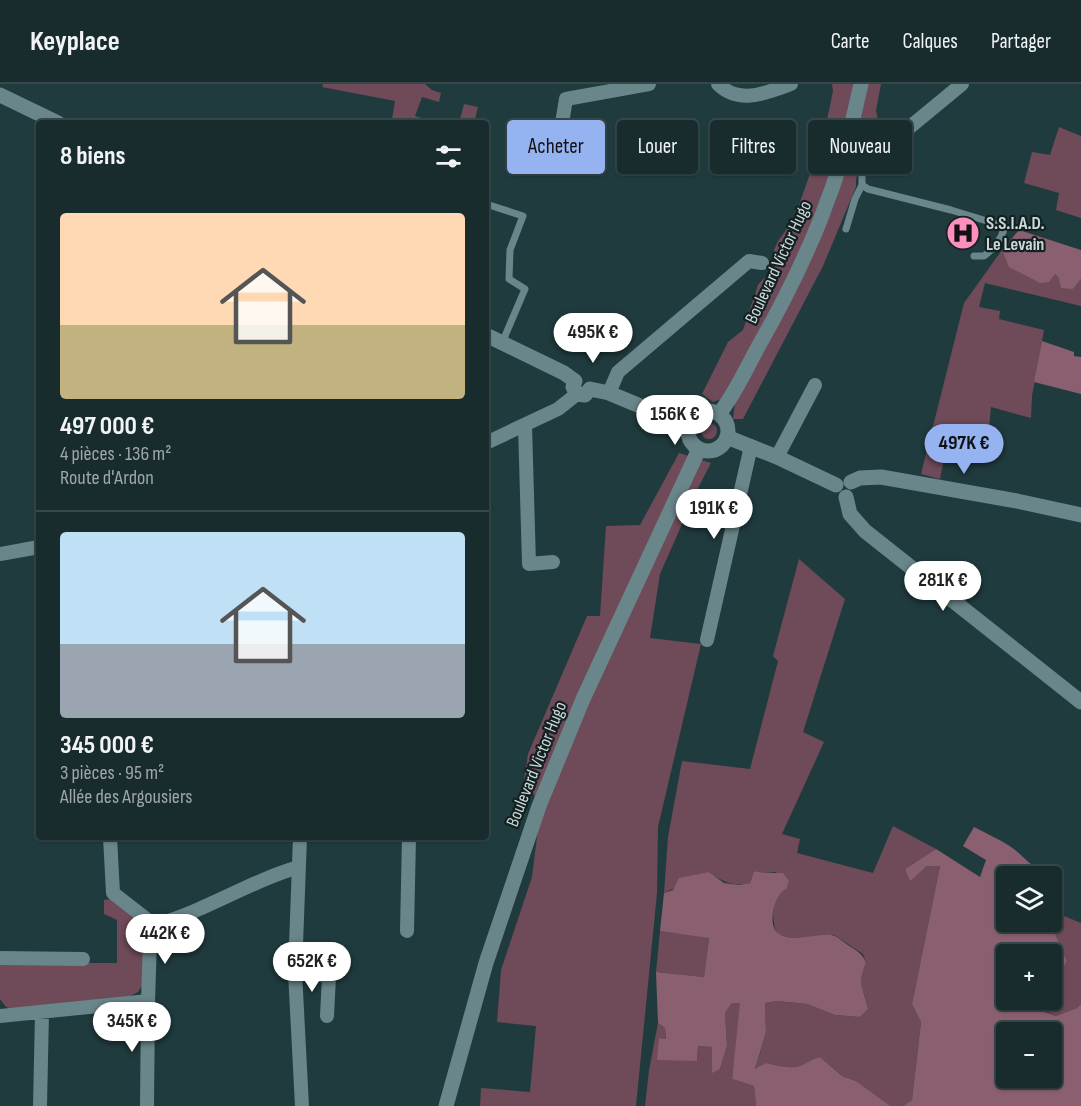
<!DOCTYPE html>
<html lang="fr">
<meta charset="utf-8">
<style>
:root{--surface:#182c2e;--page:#213436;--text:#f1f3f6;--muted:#9fa7aa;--line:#36484a;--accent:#95b2f1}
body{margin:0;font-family:"Sofia Sans Condensed",sans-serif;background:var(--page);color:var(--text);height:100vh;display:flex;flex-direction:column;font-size:22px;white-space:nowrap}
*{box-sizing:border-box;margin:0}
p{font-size:20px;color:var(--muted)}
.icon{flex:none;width:33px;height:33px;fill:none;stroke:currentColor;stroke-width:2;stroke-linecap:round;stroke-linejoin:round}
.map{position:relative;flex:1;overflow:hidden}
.panel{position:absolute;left:36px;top:36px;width:453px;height:720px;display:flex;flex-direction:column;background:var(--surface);border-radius:6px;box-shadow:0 2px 4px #0004,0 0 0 2px var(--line)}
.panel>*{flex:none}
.banner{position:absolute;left:507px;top:36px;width:483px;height:54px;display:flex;gap:12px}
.buttons{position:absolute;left:996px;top:782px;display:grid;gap:12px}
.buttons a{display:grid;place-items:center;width:66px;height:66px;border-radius:6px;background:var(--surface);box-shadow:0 2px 4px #0004,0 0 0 2px var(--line);font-size:30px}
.price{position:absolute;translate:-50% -51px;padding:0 14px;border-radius:21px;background:#fff;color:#222;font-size:20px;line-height:39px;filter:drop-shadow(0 2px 3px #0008)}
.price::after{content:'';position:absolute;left:50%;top:36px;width:18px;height:14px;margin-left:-9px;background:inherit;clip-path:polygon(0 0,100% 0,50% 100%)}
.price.active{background:var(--accent);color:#111}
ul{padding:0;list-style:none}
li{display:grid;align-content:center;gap:12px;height:318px;padding:0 24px}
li+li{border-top:2px solid var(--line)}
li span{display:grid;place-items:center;height:186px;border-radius:6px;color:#555}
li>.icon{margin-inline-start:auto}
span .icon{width:108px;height:108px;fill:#fffc;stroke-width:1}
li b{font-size:26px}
h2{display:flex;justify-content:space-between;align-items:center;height:72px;padding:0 24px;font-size:26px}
.tag{padding:0 21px;border-radius:6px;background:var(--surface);box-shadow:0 2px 4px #0004,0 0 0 2px var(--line);font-size:21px;line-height:54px}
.tag.active{background:var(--accent);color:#111}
header{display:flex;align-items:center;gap:36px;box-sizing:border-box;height:84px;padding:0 30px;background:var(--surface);border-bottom:2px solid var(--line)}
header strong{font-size:28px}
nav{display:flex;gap:33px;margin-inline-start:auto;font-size:21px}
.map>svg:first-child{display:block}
.green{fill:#6f4a59}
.forest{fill:#8a6071;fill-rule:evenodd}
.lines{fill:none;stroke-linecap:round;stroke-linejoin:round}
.service{stroke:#69868a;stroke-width:7}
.minor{stroke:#69868a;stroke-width:14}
.tertiary{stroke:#69868a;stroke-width:15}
.secondary{stroke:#69868a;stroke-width:15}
.labels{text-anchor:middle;stroke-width:4.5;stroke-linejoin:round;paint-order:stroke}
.poi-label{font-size:18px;font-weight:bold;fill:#cadadb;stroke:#142021;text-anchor:start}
.street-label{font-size:18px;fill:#cadadb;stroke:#142021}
</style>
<header>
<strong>Keyplace</strong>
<nav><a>Carte</a><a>Calques</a><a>Partager</a></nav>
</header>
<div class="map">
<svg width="1081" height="1022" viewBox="0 0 1081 1022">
<rect width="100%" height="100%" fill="#203b3e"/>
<!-- green -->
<path class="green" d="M323,0H425L432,6L441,9L439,18L422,13L415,32L438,39H404L392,35L395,17L322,3Z
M832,0H856L850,31L809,153L730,301L721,315L713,318L702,310L728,258L743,246L758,201L763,195L772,190L775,182L774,166L778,157L794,135L824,50L833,7Z
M866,0H881L876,26L879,43L889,51V54L875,52L868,55L863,63L864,72L856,95V103L823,182L743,335H733L735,319C770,252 810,185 836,115C850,77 858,39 866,0Z
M464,20L478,23L474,39H459Z
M1059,43L1081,52V134L1056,126L1059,109L1024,99L1032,68L1050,71Z
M1002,166L1010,183L1055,190L1073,205L1081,195V222L985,199L979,223L1000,227L999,235L1044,246L1032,312L1031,334L991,323L987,363L948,354L940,395L921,390L964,219Z
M701 347a8 8 0 1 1 16 0a8 8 0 1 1-16 0Z
M679,369L711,379L698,404L660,490L650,554L701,560L658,743L657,809L636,1022H480L481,1004L530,1008L536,942L497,938L501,886L532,793L541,721L524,696L528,670L587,532H600L606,442L640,441Z
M799,475L845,515L803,648L824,658L782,750L800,755L797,769L873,789L893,742L936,765L905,785L910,796L927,782H940L912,920L921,938L912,1016L903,1022H889L856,997L842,992L820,973C812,975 808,978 802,981C792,986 776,981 766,979L755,986L766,948L765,919L777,917L807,920L835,931L860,933L868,925C863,903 857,901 866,879L863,870L834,851L795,855L778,850L775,846L773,831L774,819L780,808L776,788L765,789L754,787L750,799C733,803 723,798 709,788L664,809L668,753L682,677L750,685L778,577L773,572Z
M112,815L145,841L143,900L138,908L130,912L13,925L6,923L0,915V880L2,879H117V836L104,830V816Z
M1052,827L1081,839V920L1077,924L1056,932L1034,922L1033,915H1052V896H1056L1067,877L1054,847L1035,838L1052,837Z
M660,847L709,853L704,893L656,888Z
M732,919H741L732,995L754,1002L756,1022H645L649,986L658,939L665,944L666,956L660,954L697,977L698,962L712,963V988L720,985L727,962L725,929Z"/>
<!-- forest -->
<path class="forest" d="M1019,146L1081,166V195L1073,205L1061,204L1059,194L1055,190L1049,198L1040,199L1009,183L1002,166Z
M1042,257L1074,268V272L1081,273V310L1034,298Z
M974,743C985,749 997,754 1008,761C1030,775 1025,784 1057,787L1052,800V792H1006V837H1035L1054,847L1067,877L1056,896H1052V870H1006V915H1033L1034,924L1056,932L1077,924L1081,920V1022H903L912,1016L921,938L912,920L940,782H927L910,797L905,785L936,765L980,793L986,776L963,762ZM1006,948H1052V993H1006Z
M754,787L765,789H783L789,797L786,805C773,811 767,844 779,850C797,860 820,847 835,852C840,855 846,860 851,863C859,868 863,871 866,879C857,901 863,903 868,925L860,933L835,931L807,920L777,917L765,919L766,948L755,985L766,979C776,981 792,986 802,981C808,978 812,975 820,973L842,992L856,997L890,1022H756L754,1002L732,995L740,919H732L725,929L727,962L720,985L712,989V963L698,962L697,977L657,976L659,954L666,955L665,944L658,939L656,888L704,893L709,854L660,847L664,809L673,806L679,794L709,788L724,799L739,801L750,799Z"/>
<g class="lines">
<!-- service -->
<path class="service" d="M862,101V89L882,66
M486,120L523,132L510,166L509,195L525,205L502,259
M846,145L855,115L862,101L868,105L951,126L1000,141L1004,145C1001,156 992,166 984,172H974"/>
<!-- minor -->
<path class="minor" d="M718,0C739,21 766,9 791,0
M560,51L566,15L649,0
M873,63L882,66L962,0
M609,309L618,288L749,177L762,179
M525,341L529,480L553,478
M486,359L558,325L577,310
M777,373L815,301
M0,470L39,463
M707,556L751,362
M110,753L113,809L154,841
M300,753L295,888L302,1022
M154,841C205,828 249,797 299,783
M407,847L409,753
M0,874L83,875
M295,888L329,892L327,932
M0,932L148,917
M40,1022L42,929
M147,1022L148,917L150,856L154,841"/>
<!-- tertiary -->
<path class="tertiary" d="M0,11L58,39
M486,251L564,289L575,297
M575,297L573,303L577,310L585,311L590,305
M590,305L609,309L688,342
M727,353L777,373L836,401
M851,398L860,394L881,393L1017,417L1081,431
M846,413L850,430L865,447L1081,618"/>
<!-- secondary -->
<path class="secondary" d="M688 347a20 20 0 1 1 40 0a20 20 0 1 1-40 0Z
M719,330C735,310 746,285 758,263C807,177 841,97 861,0
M446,1022L486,879L539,722L583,615L699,365"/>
</g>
<!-- icons -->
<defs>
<g id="hospital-disc" transform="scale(1.725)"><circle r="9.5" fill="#fd8ebe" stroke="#142021"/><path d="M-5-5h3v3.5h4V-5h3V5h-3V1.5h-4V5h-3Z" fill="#111"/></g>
</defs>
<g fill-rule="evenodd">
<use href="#hospital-disc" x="963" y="149"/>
</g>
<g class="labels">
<!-- poi labels -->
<g class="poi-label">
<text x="986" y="145">S.S.I.A.D.<tspan x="986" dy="21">Le Levain</tspan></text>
</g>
<!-- street labels -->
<g class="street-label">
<text transform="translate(778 178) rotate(-65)" y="6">Boulevard Victor Hugo</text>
<text transform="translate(536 680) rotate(-68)" y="6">Boulevard Victor Hugo</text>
</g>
</g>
</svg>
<div class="buttons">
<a><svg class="icon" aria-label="layers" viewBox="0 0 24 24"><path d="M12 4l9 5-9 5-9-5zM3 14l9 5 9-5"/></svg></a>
<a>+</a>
<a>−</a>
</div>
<b class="price" style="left:593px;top:280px">495K €</b>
<b class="price" style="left:675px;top:362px">156K €</b>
<b class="price active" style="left:964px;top:391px">497K €</b>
<b class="price" style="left:714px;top:456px">191K €</b>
<b class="price" style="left:943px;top:528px">281K €</b>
<b class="price" style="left:165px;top:881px">442K €</b>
<b class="price" style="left:312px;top:909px">652K €</b>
<b class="price" style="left:132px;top:969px">345K €</b>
<div class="banner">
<a class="tag active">Acheter</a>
<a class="tag">Louer</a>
<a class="tag">Filtres</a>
<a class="tag">Nouveau</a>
</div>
<section class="panel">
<h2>8 biens<svg class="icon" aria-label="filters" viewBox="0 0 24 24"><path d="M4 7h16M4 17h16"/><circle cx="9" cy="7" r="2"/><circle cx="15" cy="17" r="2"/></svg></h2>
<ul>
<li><span style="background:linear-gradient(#ffd9b3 60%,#c2b280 0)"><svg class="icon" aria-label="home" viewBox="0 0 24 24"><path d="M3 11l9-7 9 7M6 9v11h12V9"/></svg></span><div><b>497 000 €</b><p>4 pièces · 136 m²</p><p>Route d'Ardon</p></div></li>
<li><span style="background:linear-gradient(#bfe0f5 60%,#9aa5b1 0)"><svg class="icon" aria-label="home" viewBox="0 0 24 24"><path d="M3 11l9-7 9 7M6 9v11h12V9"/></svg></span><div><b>345 000 €</b><p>3 pièces · 95 m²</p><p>Allée des Argousiers</p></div></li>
</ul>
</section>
</div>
